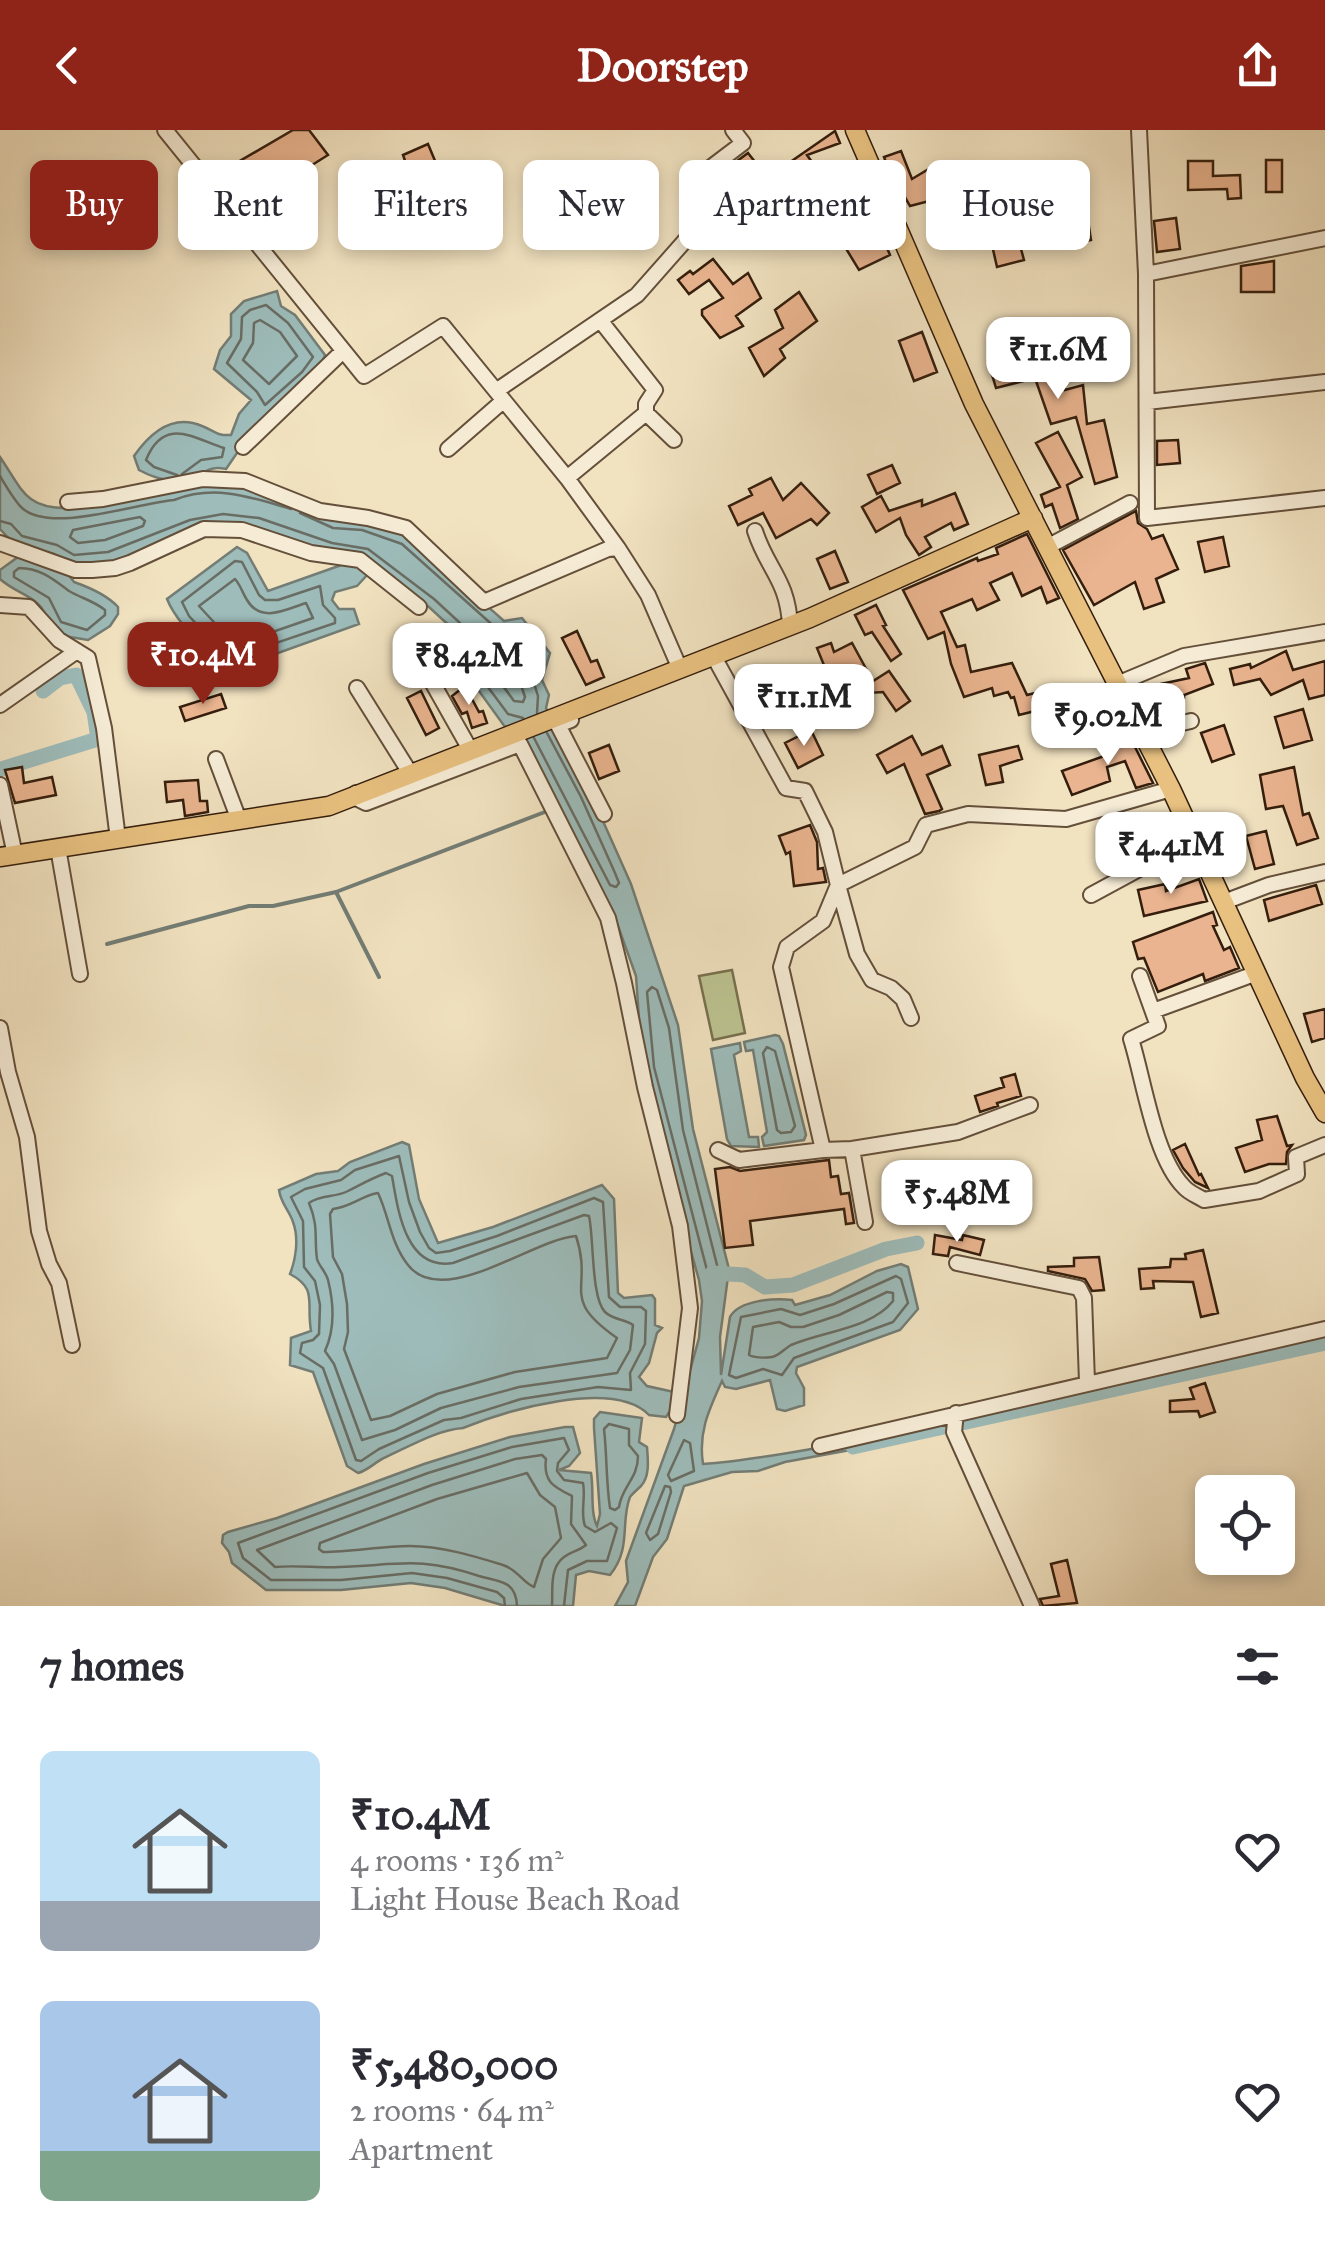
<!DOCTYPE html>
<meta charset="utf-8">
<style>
:root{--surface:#fff;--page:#f7f7f7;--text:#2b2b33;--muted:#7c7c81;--accent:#8f2418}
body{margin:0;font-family:"IM FELL Great Primer",serif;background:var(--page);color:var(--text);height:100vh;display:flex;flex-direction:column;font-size:38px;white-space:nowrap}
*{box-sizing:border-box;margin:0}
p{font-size:32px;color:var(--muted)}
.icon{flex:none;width:55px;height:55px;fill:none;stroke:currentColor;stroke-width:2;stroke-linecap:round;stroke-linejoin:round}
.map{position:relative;height:1476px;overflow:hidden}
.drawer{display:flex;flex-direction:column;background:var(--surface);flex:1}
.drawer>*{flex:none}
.banner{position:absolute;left:30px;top:30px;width:1265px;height:90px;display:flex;gap:20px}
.tools{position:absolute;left:1195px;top:1345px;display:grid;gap:20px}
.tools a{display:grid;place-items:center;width:100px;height:100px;border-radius:15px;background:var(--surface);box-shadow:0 5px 15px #0003;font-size:50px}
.price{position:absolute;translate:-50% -85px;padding:0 22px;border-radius:20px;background:#fff;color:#222;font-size:32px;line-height:65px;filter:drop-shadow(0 2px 5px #0008)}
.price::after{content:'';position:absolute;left:50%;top:60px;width:30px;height:22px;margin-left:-15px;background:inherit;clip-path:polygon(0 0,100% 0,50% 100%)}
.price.on{background:var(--accent);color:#fff}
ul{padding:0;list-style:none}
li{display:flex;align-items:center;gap:30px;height:250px;padding:0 40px}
li span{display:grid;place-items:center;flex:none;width:280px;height:200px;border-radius:15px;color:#555}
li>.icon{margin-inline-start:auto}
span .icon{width:120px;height:120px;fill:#fffc;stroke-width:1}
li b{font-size:42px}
h2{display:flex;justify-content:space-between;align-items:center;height:120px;padding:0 40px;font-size:42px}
.tag{padding:0 35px;border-radius:15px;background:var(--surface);box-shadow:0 5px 15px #0003;font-size:35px;line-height:90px}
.tag.on{background:var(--accent);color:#fff}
header{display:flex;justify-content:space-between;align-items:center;height:130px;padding:0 40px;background:var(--accent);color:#fff;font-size:45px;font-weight:700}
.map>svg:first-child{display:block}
.green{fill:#bcc391;stroke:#78704f;stroke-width:2.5}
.water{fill:#9dbcba;stroke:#737d75;stroke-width:2.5}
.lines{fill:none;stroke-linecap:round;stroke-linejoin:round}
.shore{stroke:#696d64;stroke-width:2.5}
.stream{stroke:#737d75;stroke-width:4}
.canal{stroke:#9dbcba;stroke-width:15}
.building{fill:#e9b48f;stroke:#351e0d;stroke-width:2.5}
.minor-casing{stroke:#644f3a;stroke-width:18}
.major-casing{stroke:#351e0d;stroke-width:21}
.minor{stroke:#f6ecd6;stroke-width:14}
.major{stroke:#e8c180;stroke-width:18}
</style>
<header><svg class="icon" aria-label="back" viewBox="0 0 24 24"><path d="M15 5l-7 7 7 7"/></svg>Doorstep<svg class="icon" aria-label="share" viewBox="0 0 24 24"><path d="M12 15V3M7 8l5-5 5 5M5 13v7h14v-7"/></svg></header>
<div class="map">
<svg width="1325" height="1476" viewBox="0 0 1325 1476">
<rect width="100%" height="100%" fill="#f1e2c0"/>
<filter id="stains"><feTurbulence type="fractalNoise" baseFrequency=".002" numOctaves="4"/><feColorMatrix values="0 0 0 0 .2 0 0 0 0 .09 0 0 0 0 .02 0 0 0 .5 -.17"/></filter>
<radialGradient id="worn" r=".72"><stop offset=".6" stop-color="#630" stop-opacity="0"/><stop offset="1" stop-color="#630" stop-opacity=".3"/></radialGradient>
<!-- green -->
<path class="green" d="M732,840L745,903L713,910L699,846Z"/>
<!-- water -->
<path class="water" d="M277,161L281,176L295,185L325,225L321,236L252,301L226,339C211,336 208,341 195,346C174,354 158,350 139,340L134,326C150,303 172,283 202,296C215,301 216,306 231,305L239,284L251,270L214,239L220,220L231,206V184L244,171Z
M0,327C22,359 25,379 69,378L223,351L364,389L407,405L504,491L522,488L550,523L542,550L549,565L546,578L590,662L631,754L678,895L693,999L729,1139L720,1207L721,1245L730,1187C739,1170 774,1168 792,1170L795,1175L830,1165L877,1141L901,1134L908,1137L918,1179L900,1200L797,1237L796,1243L804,1258V1275L785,1281L777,1279L770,1250L736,1259L725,1257L722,1251C709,1280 698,1302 703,1334C764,1330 822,1315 882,1308L861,1318L785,1332L758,1341L732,1342L684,1356L667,1409L653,1427L635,1476H615L628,1452L626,1431L674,1299L699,1208L702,1171L699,1150L672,1054L640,903L636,846L613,782L516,595L505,597L471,550L454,500L429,477L364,428L330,423L223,394L109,432L71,436L54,424L15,415L0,399Z
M237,417L247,423L268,461L350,432L368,444L357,456L335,462L332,470L339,479H354L359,494L225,542L207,516C192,509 173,484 167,469Z
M18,427L68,444L74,452C91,458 108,466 118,477V484L110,496L88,510L64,506L47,492C44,467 19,466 0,449V440Z
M775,905L779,906L783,914L806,1005L804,1010L764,1016L762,1007L767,1002L753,920L746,921L744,912Z
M740,913L741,921L734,925L749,1007H758L759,1017L731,1016L727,1009L711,919Z
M402,1012L409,1015L419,1069L438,1113L493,1097L602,1055L614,1069L618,1163L624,1168L652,1165L655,1169V1195L662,1198L657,1203L649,1233L639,1247L647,1256L674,1262L672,1278L666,1287L649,1285C613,1248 505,1281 463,1298C437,1300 410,1316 386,1327C376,1331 369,1340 358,1343L347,1336L313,1242L290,1235L291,1208L311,1201C306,1172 318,1159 290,1144C296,1129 299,1108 293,1092C289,1080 281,1074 279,1060L316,1044L338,1041L350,1032Z
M600,1282L642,1288L639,1312L647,1317C648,1330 650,1346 641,1356C638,1359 632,1364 630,1367C620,1392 632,1418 610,1445L589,1441L576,1445L573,1476H505L445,1458L411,1453L341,1460H266L232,1433L229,1422L222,1413L223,1405L228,1402L277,1388L424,1334L510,1307L565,1297H573L580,1323L569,1336L559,1340L591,1343C594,1359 590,1382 597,1396L600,1384L594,1298V1289Z"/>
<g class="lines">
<!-- shore -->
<path class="shore" d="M266,175L288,193L313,227L302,242L265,275L257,262L227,233L241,209L242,187L250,180Z
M260,190L280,202L297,226L269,254L243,230L253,213L254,193Z
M177,345L154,337L146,330C164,285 195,309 224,318L222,327L201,330L182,344
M0,346C6,356 14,370 22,378C51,404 137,373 174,370C215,354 250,367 291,379
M300,383L333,398L362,400L402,414L497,499L519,500L538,525L533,550L538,566L537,583
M140,387L145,391L143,396L105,410L78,413L70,407L73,400Z
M0,391L11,394L22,406L57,415L74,425L108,422L190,390L223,384L259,388L332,413L368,419L434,469L460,493L479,545L508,584L523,588
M235,431L242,432L259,465L265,470H278L320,456L323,475L335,488V493L229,529L189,486L182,472Z
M19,438C40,438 53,449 69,461C81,468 94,471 105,480V485L87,500L61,492L49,468L14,447V442Z
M235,449C241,456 242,462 247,470C261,494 287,479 306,473L313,488L235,515L199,476Z
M483,507L513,513L524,527L520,552L525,567L523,572L514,571L490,538L481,512Z
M534,608L610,755L616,757L619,753L615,743L581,667L547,603
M652,857L657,860L669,898L683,1000L718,1139L714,1147L708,1144L654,937L647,862Z
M767,917L775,921L795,996L791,1002L781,1003L777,1000L763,923Z
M399,1026L409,1072L420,1102L429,1118L436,1123L450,1121L497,1106L594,1068L603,1072L609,1167L620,1177H641L646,1181L645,1214L630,1243L631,1260L598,1257L521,1269L461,1288L444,1290L379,1319L361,1331L356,1330L323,1238L300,1223L302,1213L313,1210L319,1204L320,1175L315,1151L304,1137L303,1091L291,1067L305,1059L341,1050L355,1040Z
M386,1043L392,1046C398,1081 406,1141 453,1133L584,1085L589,1086C594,1108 591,1168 605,1182C613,1190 625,1189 633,1195L630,1220L617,1243L519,1257L441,1278L395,1300L362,1310L334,1234L325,1221C335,1199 334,1174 328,1150C326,1142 319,1136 317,1129C314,1108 319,1097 309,1073C321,1064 335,1068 348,1061C362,1054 370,1049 386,1043Z
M378,1063C389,1086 391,1114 408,1135C443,1180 533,1109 576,1106C594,1160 558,1167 617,1208L607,1228L515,1242L437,1264L390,1286L371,1290L344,1219L348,1202L347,1174L342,1144L333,1127L330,1084L333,1079C351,1077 363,1065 378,1063Z
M896,1146L901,1149L908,1173L893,1192L794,1228L782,1245L763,1239L736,1248L729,1245L741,1187L781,1179L800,1185L834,1174Z
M887,1162L893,1163V1171C871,1199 823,1201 791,1215C784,1219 779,1226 772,1227C764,1228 755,1228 749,1225L753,1197L779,1192L791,1197H803L839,1185Z
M609,1294L629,1299V1315L638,1326C638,1349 622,1356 619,1377L615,1380L610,1378C606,1352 607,1325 604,1299Z
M684,1310L690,1313L694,1341L671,1351L668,1345Z
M527,1343L540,1365L555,1377L561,1408L543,1429L534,1457C523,1453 517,1439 503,1435C474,1426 441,1416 410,1416C381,1416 352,1422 323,1422L319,1419L320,1413L437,1369Z
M665,1356L670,1357L671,1362L658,1404L650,1410L646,1403Z
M505,1476L504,1468L497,1462L447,1448L412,1443L341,1450H271L243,1428L238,1413L428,1343L512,1317L564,1308L569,1320L558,1333L557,1341L564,1350L583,1353C586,1368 580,1382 585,1396L595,1402L611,1393L617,1398L607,1431H587L568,1440L564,1476
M517,1476C516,1450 499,1452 479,1446C419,1426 399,1435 339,1437C318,1438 296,1435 275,1437L257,1420L432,1355L515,1329L542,1325L546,1329C543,1352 554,1357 572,1366L571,1394L586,1415C579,1421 572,1421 564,1427C549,1438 553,1460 552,1476"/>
<!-- stream -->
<path class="stream" d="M107,814L249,776H273L336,762
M379,847L336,762L550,680"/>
<!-- canal -->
<path class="canal" d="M1,639L98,609L94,582L76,545L60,548L43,561
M712,1143L745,1145L765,1157L793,1155L886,1119L917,1113
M853,1317L1325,1213"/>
</g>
<!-- building -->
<path class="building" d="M293,0H309L328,25L258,69L238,32Z
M835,1L840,13L807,25L814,35L792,50L783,37Z
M428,14L438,38L411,48L403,25Z
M901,21L912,49L927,40L941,68L946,95L933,98L929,71L910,76L901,60V42L891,46L884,27Z
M748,23L759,37L746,46L744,43L732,54L721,43Z
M1266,30H1282V62H1266Z
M1188,31H1213V46L1240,45L1241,68L1228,69L1227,59L1188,60Z
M855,40L864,67L845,76L835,48Z
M1087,84L1091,110L1067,115L1062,89Z
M874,88L890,125L859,140L839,107Z
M1176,88L1180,119L1157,122L1154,91Z
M1018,108L1024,130L997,137L992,115Z
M713,129L733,154L748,143L761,168L736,186L743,196L720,208L702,185V180L723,168L709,150L689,164L678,150L690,141L693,144Z
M1274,131V162H1241V136Z
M799,162L817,191L780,219L785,228L764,246L749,218L783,198L775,180Z
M922,202L937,242L914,251L899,211Z
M1051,214L1065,260L1083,255L1087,294L1104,290L1117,347L1095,354L1076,287L1051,294L1035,248L996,258L988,231Z
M1058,302L1082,347L1067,355L1078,389L1060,398L1052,374L1045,377L1041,365L1060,357L1036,313Z
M1178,310L1180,333L1157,335V311Z
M892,335L900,353L877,364L868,345Z
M771,348L783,370L801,353L829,383L817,395L811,389L776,408L763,383L738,395L729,376L752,365L749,359Z
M955,363L968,394L954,400L951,393L925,407L931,417L919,425L906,405L900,388L876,402L862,377L881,366L889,381L922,370V376Z
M1136,381L1138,393L1147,399L1152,409L1163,405L1178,439L1156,449L1164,472L1144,479L1135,452L1094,475L1063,420Z
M1027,404L1059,468L1047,473L1041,457L1022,466L1012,443L990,453L999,470L977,480L972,469L941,482L957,517L965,515L971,542L1012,533L1027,565L1039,562L1043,579L1019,585L1014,567L1011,568L1008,562L994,566L992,558L964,567L951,534L944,502L928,509L903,460L977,428L978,431L998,424L996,418Z
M1223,407L1229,436L1205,442L1198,412Z
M835,421L848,452L830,459L817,429Z
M876,475L886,495L883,496L901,524L891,531L872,502L865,505L855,485Z
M577,501L591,532L597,530L604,547L586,555L562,508Z
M831,513L834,522L852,513L870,546L834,560L817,518Z
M1286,521L1293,540L1325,531V565L1309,569L1303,550L1271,565L1260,549L1234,555L1230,539L1250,534L1251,538Z
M1205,533L1213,554L1184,565V568L1160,573L1156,555L1189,548L1186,539Z
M889,541L910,571L896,581L883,562L868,563L867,555Z
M465,556L479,582L483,581L487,593L472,598L467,582L462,584L452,566Z
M421,561L439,598L426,605L407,568Z
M221,564L226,578L185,591L180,577Z
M1303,579L1312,610L1284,618L1275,587Z
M1224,595L1234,624L1212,632L1201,603Z
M811,600L823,625L798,638L785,613Z
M1129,605L1153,653L1136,658L1125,631L1107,637L1110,651L1072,665L1062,641L1110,624L1106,613Z
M912,606L922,625L942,616L950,635L927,645L942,679L939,681L925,684L904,634L887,643L877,625Z
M609,615L619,641L599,649L589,623Z
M1018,616L1022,629L1000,636L1003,652L986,655L979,625Z
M22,637L24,653L52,647L56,665L15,673L5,640Z
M1294,637L1303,685L1309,683L1318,708L1297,715L1283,676L1266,679L1260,645Z
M198,650L200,671H207L208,682L185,686L183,670L167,672L165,652Z
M810,695L817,712L818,739L823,738L826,752L794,756L790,722L786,724L779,706Z
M1266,701L1274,734L1255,739L1246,706Z
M1199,749L1207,771L1144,786L1138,760L1165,754L1166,761Z
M1316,755L1322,774L1269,791L1264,770Z
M1213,782L1217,795L1213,796L1224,820L1230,817L1239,838L1205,851L1203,844L1158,862L1144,828L1138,829L1133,812Z
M1325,879V908L1312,912L1304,884Z
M1015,944L1021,966L997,973L998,976L980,982L975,966L1004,957L1001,948Z
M1277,986L1287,1016L1292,1015L1287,1022L1286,1034H1269L1245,1042L1236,1018L1262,1010L1257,990Z
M1185,1014L1199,1045L1201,1044L1208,1058L1195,1052L1183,1038L1173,1020Z
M829,1030L831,1047L838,1046L841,1064L849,1063L854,1093L846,1094L844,1079L750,1091L753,1115L725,1118L715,1039L730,1037L740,1041Z
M935,1105L962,1110L963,1105L984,1110L980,1125L950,1117L948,1126L933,1124Z
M1203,1120L1218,1183L1201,1187L1193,1152L1153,1151L1154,1158L1141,1159L1139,1139L1170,1137L1171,1129H1186L1185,1124Z
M1099,1127L1104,1160L1092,1161L1085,1149L1048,1141V1137L1074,1136V1128Z
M1205,1253L1215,1282L1200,1287L1198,1281L1170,1282V1271L1194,1269L1190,1258Z
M1067,1430L1077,1473L1043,1476L1040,1469L1059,1466L1051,1434Z"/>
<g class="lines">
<!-- minor casing -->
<g class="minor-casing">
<path id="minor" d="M165,0L364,246L443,196L567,348L646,283V274L655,260L600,190
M1139,0L1146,144L1147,388L1325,368
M1146,144L1325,108
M496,261L637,165L713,79L693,51L743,13L733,0
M1147,272L1325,252
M646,283L674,310
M243,317L343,221
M448,319L503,271
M567,348L618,418
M68,372L103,369L203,349L245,351L320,381L368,388L406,398L484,472L608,419L618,418L648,465L677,532
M755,401C767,439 788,450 790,496
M0,413L75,440H92L115,438L130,433L204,399L242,400L311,423L360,430L419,477
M1047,417L1130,373
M0,475L29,477L59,510L88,528L104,598L118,709
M410,513L467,614
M713,525L786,658L805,661L825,702L838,755L915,717L926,695L968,684L1066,689L1171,659
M1117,554L1184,526L1325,502
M357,558L407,638
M0,575L77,521
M571,590L558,595L604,684
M1142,602L1191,591
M216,629L239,690
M0,655L15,725
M356,663L354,667L366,673L520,614L608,788L624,853L645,957L680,1096L690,1178L677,1285
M58,718L80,844
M1091,765L1139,739L1197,715
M1224,772L1269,755L1325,742
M1140,846L1158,896L1131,909C1144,950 1154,1027 1184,1057C1189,1063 1198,1066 1204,1070L1259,1061L1297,1044L1296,1027L1325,1015
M1153,881L1257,843
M0,898L8,942L27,1007L39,1101L49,1134L59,1153L72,1215
M852,1019L823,1020L781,837L787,817L823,791L838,755L857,824L872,850L891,858L903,869L911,888
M718,1020L739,1030L823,1020
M865,1092L852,1019L958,1002L1030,975
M957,1133L1079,1158L1084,1168L1087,1252
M956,1283L954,1302L1032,1476
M820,1316L1325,1199"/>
</g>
<!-- major casing -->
<g class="major-casing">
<path id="major" d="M855,0L974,274L1171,659L1305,948L1325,983
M0,727L329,676L810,488L1033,388"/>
</g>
<!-- minor -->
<use href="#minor" class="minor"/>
<!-- major -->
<use href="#major" class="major"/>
</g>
<rect width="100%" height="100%" filter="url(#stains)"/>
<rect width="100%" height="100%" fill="url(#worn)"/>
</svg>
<div class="tools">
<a><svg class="icon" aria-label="locate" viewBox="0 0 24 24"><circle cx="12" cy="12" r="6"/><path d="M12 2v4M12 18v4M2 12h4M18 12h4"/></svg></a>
</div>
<b class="price" style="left:1058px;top:272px">₹11.6M</b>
<b class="price on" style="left:203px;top:577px">₹10.4M</b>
<b class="price" style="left:469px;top:578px">₹8.42M</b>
<b class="price" style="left:804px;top:619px">₹11.1M</b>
<b class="price" style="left:1108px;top:638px">₹9.02M</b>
<b class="price" style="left:1171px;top:767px">₹4.41M</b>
<b class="price" style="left:957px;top:1115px">₹5.48M</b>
<div class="banner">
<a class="tag on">Buy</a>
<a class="tag">Rent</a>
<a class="tag">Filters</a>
<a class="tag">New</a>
<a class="tag">Apartment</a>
<a class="tag">House</a>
</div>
</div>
<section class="drawer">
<h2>7 homes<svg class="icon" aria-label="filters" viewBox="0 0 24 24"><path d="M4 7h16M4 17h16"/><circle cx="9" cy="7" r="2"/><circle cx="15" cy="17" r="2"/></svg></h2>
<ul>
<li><span style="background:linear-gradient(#bfe0f5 75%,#9aa5b1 0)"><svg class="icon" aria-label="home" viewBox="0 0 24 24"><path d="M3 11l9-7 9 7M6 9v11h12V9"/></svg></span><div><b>₹10.4M</b><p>4 rooms · 136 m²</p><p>Light House Beach Road</p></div><svg class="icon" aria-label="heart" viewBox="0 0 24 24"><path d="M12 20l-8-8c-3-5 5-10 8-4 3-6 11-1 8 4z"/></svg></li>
<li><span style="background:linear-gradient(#a9c7e8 75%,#7fa58c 0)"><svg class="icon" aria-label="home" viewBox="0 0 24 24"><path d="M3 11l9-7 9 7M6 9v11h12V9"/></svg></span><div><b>₹5,480,000</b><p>2 rooms · 64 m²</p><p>Apartment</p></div><svg class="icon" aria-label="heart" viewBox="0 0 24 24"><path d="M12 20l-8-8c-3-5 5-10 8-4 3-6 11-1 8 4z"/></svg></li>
</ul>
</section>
